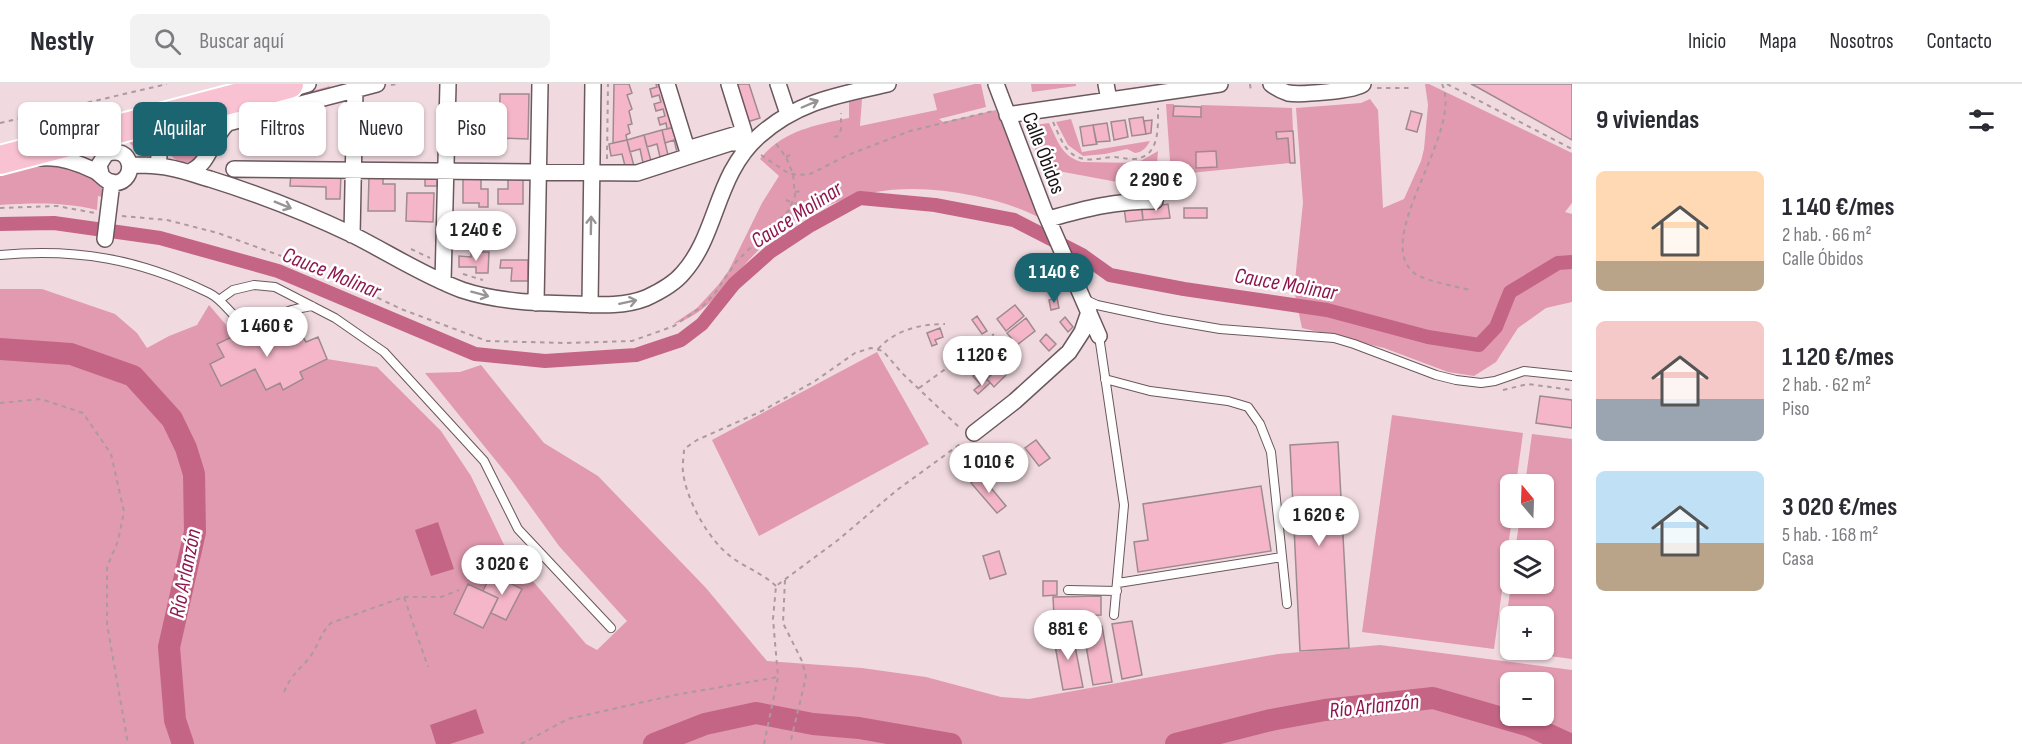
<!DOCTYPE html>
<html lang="es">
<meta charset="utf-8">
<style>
:root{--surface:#fff;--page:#f2f2f3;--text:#2b2b33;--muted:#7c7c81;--line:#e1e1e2;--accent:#1a6570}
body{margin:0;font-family:"Sofia Sans Condensed",sans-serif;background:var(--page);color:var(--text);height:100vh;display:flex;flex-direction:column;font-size:22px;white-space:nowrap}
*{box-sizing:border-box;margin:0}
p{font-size:20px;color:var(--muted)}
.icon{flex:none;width:33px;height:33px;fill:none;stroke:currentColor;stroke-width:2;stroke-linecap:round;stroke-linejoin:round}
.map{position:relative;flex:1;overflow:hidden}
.sheet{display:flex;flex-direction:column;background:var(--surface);width:450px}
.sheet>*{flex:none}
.top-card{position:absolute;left:18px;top:18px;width:570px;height:54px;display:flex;gap:12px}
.needle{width:39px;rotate:341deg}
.fabs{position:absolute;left:1500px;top:390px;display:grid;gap:12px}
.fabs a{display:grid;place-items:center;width:54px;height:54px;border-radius:9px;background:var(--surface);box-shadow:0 2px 4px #0004;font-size:30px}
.price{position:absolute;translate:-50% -51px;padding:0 14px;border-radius:21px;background:#fff;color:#222;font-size:20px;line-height:39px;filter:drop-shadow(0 2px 3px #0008)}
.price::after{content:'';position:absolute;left:50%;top:36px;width:18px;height:14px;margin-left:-9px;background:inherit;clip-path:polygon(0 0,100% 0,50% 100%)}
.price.on{background:var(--accent);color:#fff}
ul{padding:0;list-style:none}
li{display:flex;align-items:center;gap:18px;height:150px;padding:0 24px}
li span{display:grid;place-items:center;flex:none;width:168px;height:120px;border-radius:9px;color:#555}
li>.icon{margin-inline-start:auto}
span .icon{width:72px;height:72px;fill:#fffc;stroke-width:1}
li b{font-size:26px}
h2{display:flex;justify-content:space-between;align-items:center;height:72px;padding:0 24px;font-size:26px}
.pill{padding:0 21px;border-radius:9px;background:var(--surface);box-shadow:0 2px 4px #0004;font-size:21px;line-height:54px}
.pill.on{background:var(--accent);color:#fff}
header{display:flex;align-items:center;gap:36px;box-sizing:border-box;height:84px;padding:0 30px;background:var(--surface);border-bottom:2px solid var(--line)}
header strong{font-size:28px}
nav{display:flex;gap:33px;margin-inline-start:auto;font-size:21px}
.search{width:420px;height:54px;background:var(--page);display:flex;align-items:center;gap:15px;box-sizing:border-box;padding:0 21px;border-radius:9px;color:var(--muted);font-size:22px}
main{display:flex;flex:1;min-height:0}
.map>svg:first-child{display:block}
.green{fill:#e19ab0;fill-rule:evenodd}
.water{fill:#c56586}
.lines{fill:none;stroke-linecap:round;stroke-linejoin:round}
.canal{stroke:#c56586;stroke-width:14}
.river{stroke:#c56586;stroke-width:22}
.building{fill:#f5b6c9;stroke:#9f8a90;stroke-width:1.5}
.lane-casing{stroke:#6a585d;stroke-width:10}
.street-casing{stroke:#6a585d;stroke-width:18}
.highway-casing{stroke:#fff;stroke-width:32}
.path{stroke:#ab9a9f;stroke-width:2;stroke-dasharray:4.5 4.5;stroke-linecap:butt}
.lane{stroke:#fff;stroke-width:8}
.street{stroke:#fff;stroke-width:15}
.highway{stroke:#f9c2d2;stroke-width:28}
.oneway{stroke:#989495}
.labels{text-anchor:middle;stroke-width:5;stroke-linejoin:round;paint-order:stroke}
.street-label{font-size:21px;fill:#191214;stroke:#fff}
.water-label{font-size:22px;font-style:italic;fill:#8e184e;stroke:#fff}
</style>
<header>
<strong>Nestly</strong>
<div class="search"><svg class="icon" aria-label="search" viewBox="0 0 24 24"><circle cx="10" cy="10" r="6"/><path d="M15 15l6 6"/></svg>Buscar aquí</div>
<nav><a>Inicio</a><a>Mapa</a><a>Nosotros</a><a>Contacto</a></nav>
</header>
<main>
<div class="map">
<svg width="1572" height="660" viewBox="0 0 1572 660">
<rect width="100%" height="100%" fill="#f0dae0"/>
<!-- green -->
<path class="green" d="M975,0H981L986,23L939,35L943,38L996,26L1040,134C1019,123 998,117 975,112C895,95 826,108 762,163C734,188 712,230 673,240L697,224L719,200L729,186L762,119L779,92L760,75C782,47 815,41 849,34V18L862,15L860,42L937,26L933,10Z
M1031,0H1076V2L1032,8Z
M1425,0H1429L1572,69V119L1565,128L1572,130V218L1546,224L1518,244L1496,278L1474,292L1448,288L1384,264L1302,244L1294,206L1303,119L1296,24L1361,19L1370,15L1378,26L1383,124L1404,115L1421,77L1424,65L1428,21Z
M330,2L331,7L230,33L197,77C180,82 164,73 166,54L179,44Z
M1166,20H1174L1173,31L1201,32V21L1292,24L1293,47L1276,48L1277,55L1288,54L1290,79L1171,91Z
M1071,35L1082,68L1150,57C1146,64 1143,68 1135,69L1127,65L1105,70L1083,72L1068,61L1056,38Z
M1049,39C1057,56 1062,73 1082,78L1137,79L1158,67L1155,105L1042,84L1027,42Z
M160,40L146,66L137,67L128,57Z
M43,80C59,81 88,85 99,99C103,103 102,108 103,113L98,112L97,126C63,118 35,119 0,121V89Z
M0,205H42L115,230L137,249L147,264L169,252L197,241L209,221L227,242L240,249L218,260L224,273L210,280L221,302L255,285L266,305L280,299L283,306L303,295L300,288L327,275L377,283L441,347L471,392L506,465L586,560L597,566L627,537L559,462L510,394L425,289L460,288L481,281L544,359L598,392L706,504L767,577L862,584L926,593L1001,613L1029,615L1278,570L1380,561L1572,586V660H0ZM1510,598H1544V632H1510Z
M877,268L929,360L759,452L712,356Z
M1392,331L1523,349L1516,400H1510L1512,434L1494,565L1362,548Z
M1532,350L1572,355V575L1502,566L1511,500H1544V466H1515L1520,434H1544V400H1525ZM1510,532H1544V566H1510Z"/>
<!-- water -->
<path class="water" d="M438,438L454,485L431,492L415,446Z
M476,625L484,649L450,660H436L430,641Z"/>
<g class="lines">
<!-- canal -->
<path class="canal" d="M0,140L54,139L160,154L278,187L475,270L545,277L636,271L681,256L702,240L734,200L770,168L811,141L860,114L935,121L1014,136L1082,171L1110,191L1184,205L1327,226L1428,253L1479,261L1496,243L1510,208L1558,179L1572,178"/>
<!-- river -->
<path class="river" d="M0,265L71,270L133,292L172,335L186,364L194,390L195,448L169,563L175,636L183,660
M654,660L705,640L756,629L813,640L859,644L951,660
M1176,660L1271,636L1325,626L1433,614L1530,642L1569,660"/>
</g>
<!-- building -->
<path class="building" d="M614,0H629L632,9L627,11L632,25L629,27L632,40L628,41L630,49L626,51L627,56L613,59Z
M656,0H667L679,42L667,45L666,39L660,41L658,34L665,32L663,25L656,27L654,20L661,18L659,11L652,13L650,5L657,3Z
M731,0H749L760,34L744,39Z
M1471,0H1572V56L1477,3Z
M500,10H529L528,55L499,54Z
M1174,22L1201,23V33L1173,32Z
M1411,27L1422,30L1417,48L1406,45Z
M1143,33L1146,50L1132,52L1129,35Z
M1125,36L1128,53L1114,56L1111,38Z
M1152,36L1151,49L1146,50L1144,37Z
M1107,39L1110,57L1096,58L1093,41Z
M1093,41L1097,60L1083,62L1080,43Z
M679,42L687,65L677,68L674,56L665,59L662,46Z
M662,46L668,71L660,73L657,60L647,63L644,51Z
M1293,47L1295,79H1290L1288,54L1277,55L1276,48Z
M644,51L651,77L643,79L640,65L630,68L627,56Z
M627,56L634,82H625L622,70L611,72L609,60Z
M1216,67L1217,83L1196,84V68Z
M291,88L341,89L340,115H326V103L290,102Z
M425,90H437V102H425Z
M463,90H481V105H488V123H479V119H463Z
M508,92H523V120H498V105H508Z
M369,93H383V100H395V127H368Z
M407,109H434L433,138L406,137Z
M1168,120L1170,134L1143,136L1142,124Z
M1141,121L1143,136L1126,138L1124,124Z
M1184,124H1207V134H1184Z
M471,168H489L488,189H476V183H459V172L471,173Z
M501,176H528V197H511L512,184H500Z
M1041,176L1049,178L1053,192L1045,194Z
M1053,196L1056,210L1052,213L1044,201Z
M1057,214L1059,224L1051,226L1049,216Z
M1015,221L1024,232L1006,247L997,235Z
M977,232L987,247L982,250L972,236Z
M1065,233L1073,243L1068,248L1060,238Z
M1026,234L1035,247L1017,261L1007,249Z
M276,241L286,261L303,253L306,258L318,253L327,275L300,288L303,295L283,306L280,299L266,306L255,285L221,302L210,280L224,273L217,260L240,249L243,257Z
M940,244L943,253L935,256L937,260L932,262L927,249Z
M1046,250L1056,260L1049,267L1040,257Z
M996,269L1004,277L992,288L984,280Z
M985,281L992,288L980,300L973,292Z
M999,284L1006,291L994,303L987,295Z
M987,295L990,299L978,310L974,306Z
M1540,312L1572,316V344L1536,339Z
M1036,356L1050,374L1039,382L1025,364Z
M1338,358L1349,564L1300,567L1290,361Z
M981,392L1006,422L997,429L971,399Z
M1261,402L1271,467L1138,488L1134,458L1148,456L1143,420Z
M999,467L1006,490L990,495L983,472Z
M491,490L522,505L506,536L491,529L498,514L483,507Z
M1043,497H1057V511L1043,512Z
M468,500L498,514L483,544L454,530Z
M1101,512V531L1054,532L1053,513Z
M1132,537L1142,591L1122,595L1112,540Z
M1102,542L1112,598L1093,601L1083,545Z
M1072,547L1083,603L1063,606L1053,550Z"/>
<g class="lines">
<!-- lane casing -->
<g class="lane-casing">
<path id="lane" d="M0,171C77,164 139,175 209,209C226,217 233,238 252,242C265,246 277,231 289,227C296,224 304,224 312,222
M1084,215L1097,221L1162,235L1220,245L1334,254L1354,260L1436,291L1456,296L1481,299L1495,297L1524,287L1572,292
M219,216L233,206L254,201L275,203L335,234L384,268L484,377L518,445L611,544
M1099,252L1124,421L1114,531
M1105,295L1150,307L1228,317L1248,323L1260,340L1271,368L1287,520
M1118,499L1282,473
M1068,506L1117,507"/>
</g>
<!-- street casing -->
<g class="street-casing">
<path id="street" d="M667,0L687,65L744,48L729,0
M778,0L788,30
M996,0L1044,126L1099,252
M1106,0L1109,16
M1271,0C1276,4 1282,7 1288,9C1300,11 1355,7 1363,0
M284,7L308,0
M1007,31L1220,0
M41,74C59,72 79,79 95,87C102,91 106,99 115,99C138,97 133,59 106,70L99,81L101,90
M130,81C139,81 148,81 157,82C176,83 192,90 210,95C258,110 307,129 353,151C389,169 424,192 462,206C498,218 537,219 574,220C599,221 623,223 646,214C659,208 674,200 683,189C718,150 715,91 759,52C798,17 839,11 888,0
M158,82C160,61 160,44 183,36
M234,85L637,89L730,59H738
M189,88C210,81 212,52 228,39L377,0
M1049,135C1087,124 1115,117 1155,117
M352,151L355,5
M105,155L112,98
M443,198L448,0
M536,219L540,0
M590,221L593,0
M974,349L1015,317L1069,268L1082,248L1089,228"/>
</g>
<!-- highway casing -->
<g class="highway-casing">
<path id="highway" d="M0,76L289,0"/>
</g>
<!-- path -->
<path class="path" d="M1250,0L1251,8
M1442,0C1465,48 1367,159 1417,191C1428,197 1457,203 1470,206
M1447,0L1572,65
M391,1L397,0
M1377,4H1409
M1053,38C1060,53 1066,73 1085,75C1093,77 1104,73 1113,73C1120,73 1125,75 1132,75C1160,75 1158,44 1158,24
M0,39L167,0
M834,53L838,52L841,45V29
M761,71L788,89L798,91L810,90L848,71L910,47L993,27
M786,73L794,69
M607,75L608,0
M795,108L801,107
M786,116L793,119L820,123
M0,124L57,122L95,129
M122,132L167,136L218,149L320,186L401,225L487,257L566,259L632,257L674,242L704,221L715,209L736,178L789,126L795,112L793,90L786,73L774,57
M411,165L430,174
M463,190L483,196
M878,265C895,246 920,240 945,240
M919,304L994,250
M1503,306L1528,300L1572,306
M0,319L41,315L83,329L111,370L124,428L118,457L107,483V540L128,660
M785,496L783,539L802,577L806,593L790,660
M776,502C762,489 744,483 730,472C708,455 686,415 683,388C682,381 684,372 684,365L697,356L762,327L815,297L855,269L871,264L883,267L902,289L961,345
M404,513H441L459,506
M284,608C292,589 298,588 310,573C318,562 321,548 331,539L404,513L428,583
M521,660L568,635L675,611L778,593
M764,660L778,593L773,535L776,502L838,456L897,406L963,358"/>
<!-- lane -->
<use href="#lane" class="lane"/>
<!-- street -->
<use href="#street" class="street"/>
<!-- highway -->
<use href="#highway" class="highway"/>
</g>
<!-- one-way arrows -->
<defs><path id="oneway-shaft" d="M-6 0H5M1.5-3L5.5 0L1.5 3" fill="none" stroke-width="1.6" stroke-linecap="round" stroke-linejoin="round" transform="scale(1.5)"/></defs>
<g class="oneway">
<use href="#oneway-shaft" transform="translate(810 20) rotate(-23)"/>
<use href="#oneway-shaft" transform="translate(283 121) rotate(22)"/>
<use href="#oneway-shaft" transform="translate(591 141) rotate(-89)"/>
<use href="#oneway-shaft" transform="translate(480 210) rotate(15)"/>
<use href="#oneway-shaft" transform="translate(628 218) rotate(-12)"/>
</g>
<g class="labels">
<!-- street labels -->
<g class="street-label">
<text transform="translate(1044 69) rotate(69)" y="7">Calle Óbidos</text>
</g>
<!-- water labels -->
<g class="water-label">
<text transform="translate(796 130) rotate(-33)" y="8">Cauce Molinar</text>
<text transform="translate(332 188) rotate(22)" y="8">Cauce Molinar</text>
<text transform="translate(1286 199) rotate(10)" y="8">Cauce Molinar</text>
<text transform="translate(184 489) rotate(-79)" y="8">Río Arlanzón</text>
<text transform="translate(1374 621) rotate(-6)" y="8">Río Arlanzón</text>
</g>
</g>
</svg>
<div class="fabs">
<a><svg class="needle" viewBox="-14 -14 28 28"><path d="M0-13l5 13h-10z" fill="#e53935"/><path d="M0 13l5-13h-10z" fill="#7c7c81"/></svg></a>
<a><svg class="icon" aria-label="layers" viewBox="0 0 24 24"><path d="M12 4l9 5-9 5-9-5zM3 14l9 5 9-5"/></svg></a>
<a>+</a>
<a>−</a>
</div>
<b class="price" style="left:1156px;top:128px">2 290 €</b>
<b class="price" style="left:476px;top:178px">1 240 €</b>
<b class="price on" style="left:1054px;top:220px">1 140 €</b>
<b class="price" style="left:267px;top:274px">1 460 €</b>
<b class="price" style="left:982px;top:303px">1 120 €</b>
<b class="price" style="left:989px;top:410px">1 010 €</b>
<b class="price" style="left:1319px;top:463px">1 620 €</b>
<b class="price" style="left:502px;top:512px">3 020 €</b>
<b class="price" style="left:1068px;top:577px">881 €</b>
<div class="top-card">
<a class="pill">Comprar</a>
<a class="pill on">Alquilar</a>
<a class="pill">Filtros</a>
<a class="pill">Nuevo</a>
<a class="pill">Piso</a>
</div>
</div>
<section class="sheet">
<h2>9 viviendas<svg class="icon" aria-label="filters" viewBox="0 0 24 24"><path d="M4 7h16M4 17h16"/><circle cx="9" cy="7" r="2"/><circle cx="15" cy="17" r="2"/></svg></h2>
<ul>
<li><span style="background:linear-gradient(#ffd9b3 75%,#b9a48a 0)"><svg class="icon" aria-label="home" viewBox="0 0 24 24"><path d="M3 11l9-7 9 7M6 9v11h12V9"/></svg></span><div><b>1 140 €/mes</b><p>2 hab. · 66 m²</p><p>Calle Óbidos</p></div></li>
<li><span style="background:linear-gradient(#f6c9c9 65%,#9aa5b1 0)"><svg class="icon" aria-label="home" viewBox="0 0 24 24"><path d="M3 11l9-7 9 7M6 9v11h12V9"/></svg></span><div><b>1 120 €/mes</b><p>2 hab. · 62 m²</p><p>Piso</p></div></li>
<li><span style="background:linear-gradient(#bfe0f5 60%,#b9a48a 0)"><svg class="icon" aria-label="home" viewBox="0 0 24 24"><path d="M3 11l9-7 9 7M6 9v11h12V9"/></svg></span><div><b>3 020 €/mes</b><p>5 hab. · 168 m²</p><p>Casa</p></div></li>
</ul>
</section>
</main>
